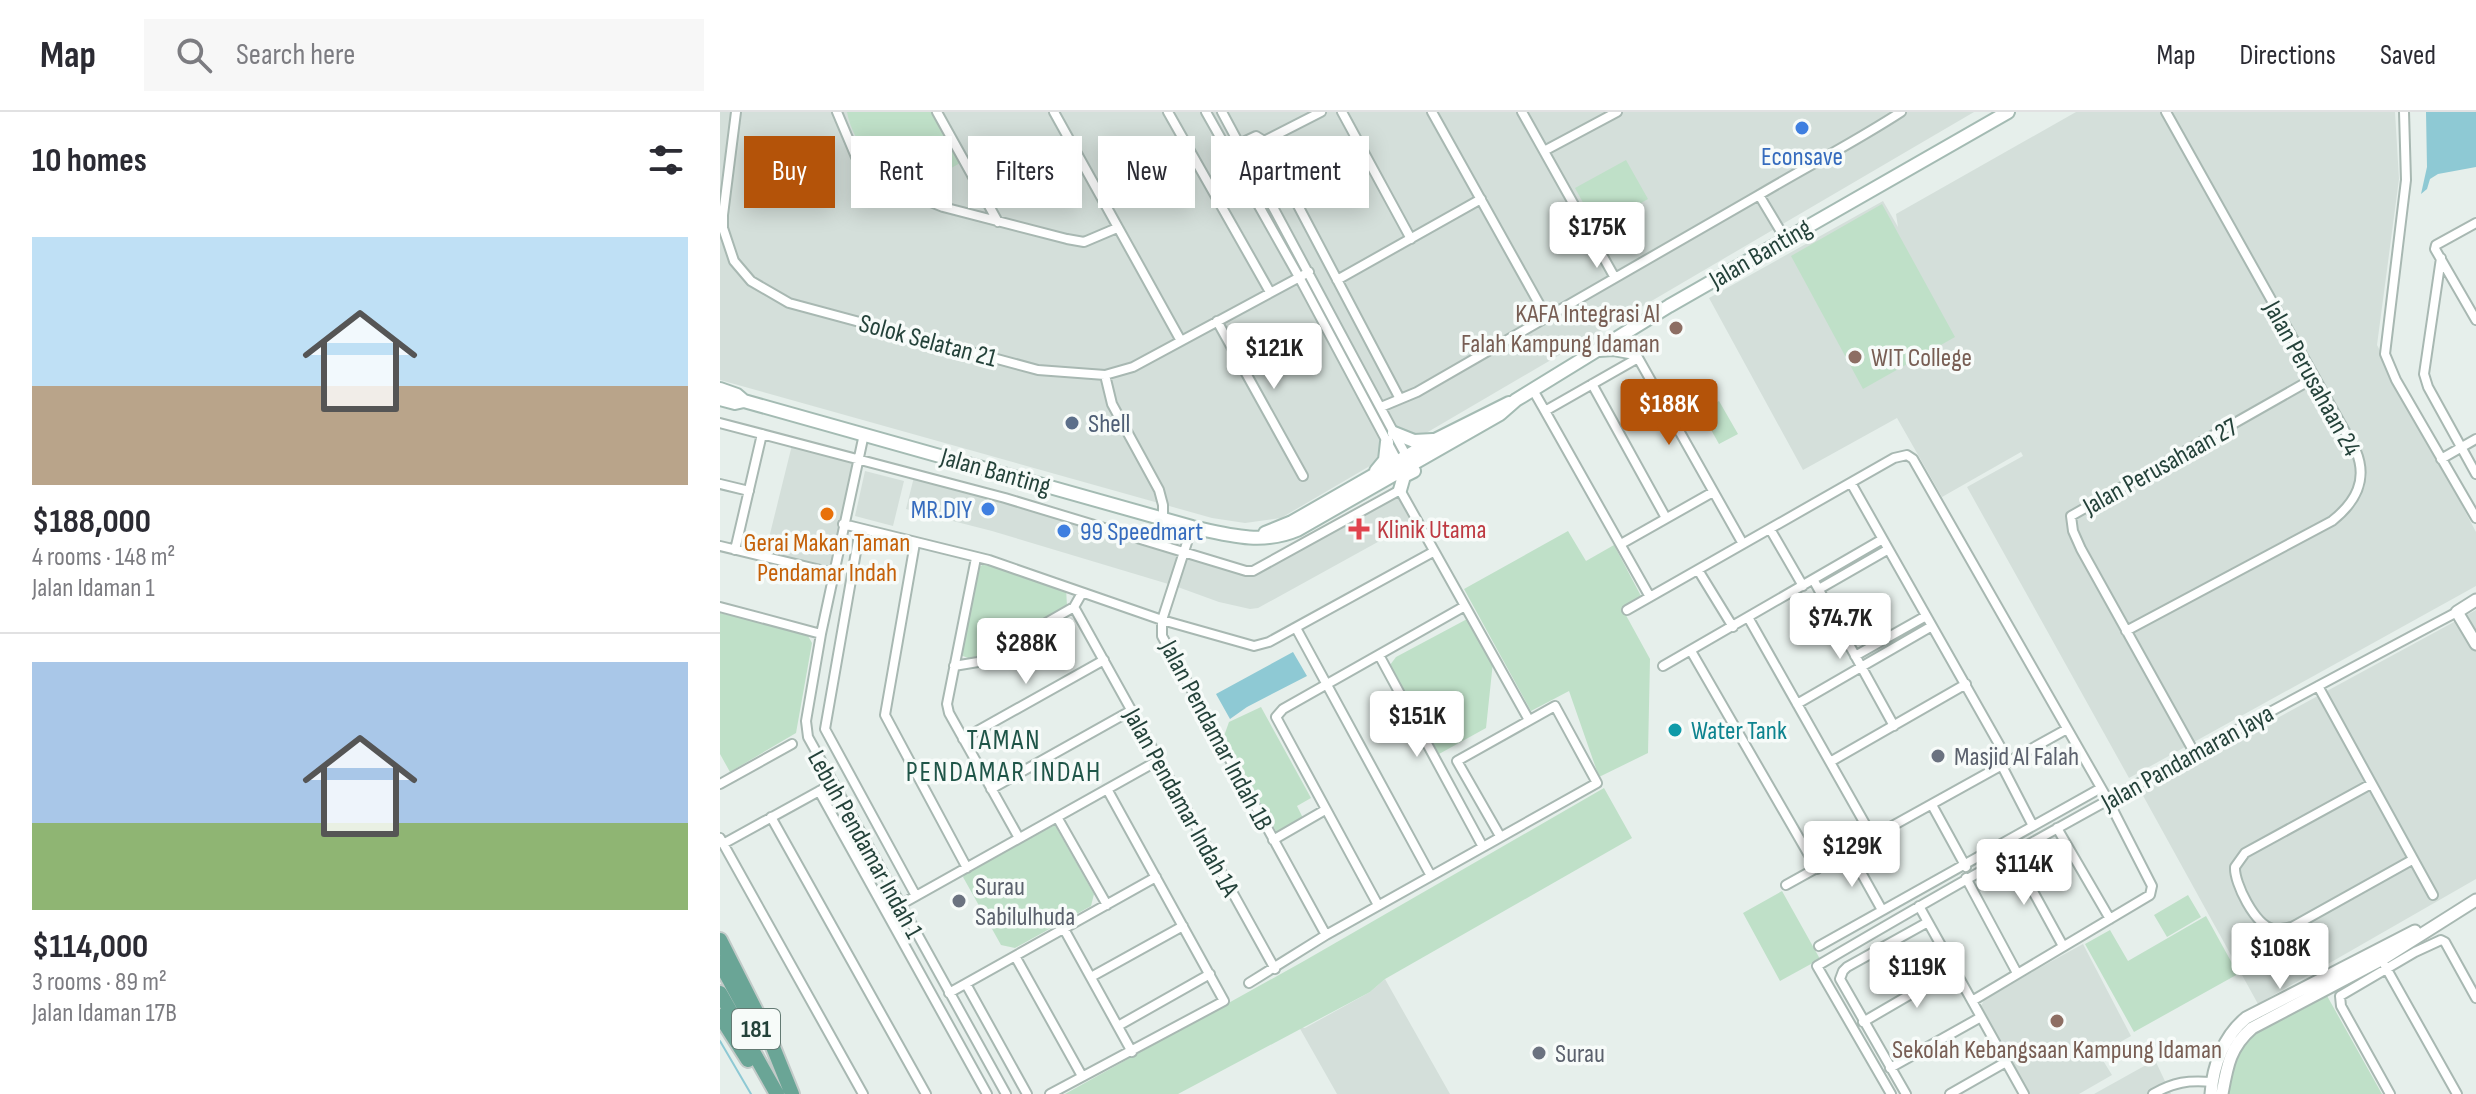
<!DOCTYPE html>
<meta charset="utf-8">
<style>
:root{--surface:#fff;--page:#f7f7f7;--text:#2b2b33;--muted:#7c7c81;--line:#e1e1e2;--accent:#b45309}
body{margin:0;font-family:"Sofia Sans Condensed",sans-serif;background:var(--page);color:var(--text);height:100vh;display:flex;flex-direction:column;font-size:30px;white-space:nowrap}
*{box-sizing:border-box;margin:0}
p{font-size:26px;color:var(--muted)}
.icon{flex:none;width:44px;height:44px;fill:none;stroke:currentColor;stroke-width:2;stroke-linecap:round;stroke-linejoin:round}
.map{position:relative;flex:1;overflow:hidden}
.side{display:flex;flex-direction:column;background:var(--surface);width:720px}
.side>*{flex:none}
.banner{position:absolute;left:24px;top:24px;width:760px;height:72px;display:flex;gap:16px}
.price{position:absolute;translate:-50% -68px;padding:0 18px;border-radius:8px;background:#fff;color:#222;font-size:26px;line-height:52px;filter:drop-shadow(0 2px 4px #0008)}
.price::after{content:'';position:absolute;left:50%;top:48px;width:24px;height:18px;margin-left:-12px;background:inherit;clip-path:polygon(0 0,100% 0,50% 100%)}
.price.selected{background:var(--accent);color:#fff}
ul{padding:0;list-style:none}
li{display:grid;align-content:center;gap:16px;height:424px;padding:0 32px}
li+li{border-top:2px solid var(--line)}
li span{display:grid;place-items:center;height:248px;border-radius:0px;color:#555}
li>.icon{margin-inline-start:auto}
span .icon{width:144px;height:144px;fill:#fffc;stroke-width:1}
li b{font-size:34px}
h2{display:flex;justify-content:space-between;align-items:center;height:96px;padding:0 32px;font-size:34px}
.chip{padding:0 28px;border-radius:0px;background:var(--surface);box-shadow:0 4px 20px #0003;font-size:28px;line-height:72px}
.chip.selected{background:var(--accent);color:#fff}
header{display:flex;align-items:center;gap:48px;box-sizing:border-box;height:112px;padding:0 40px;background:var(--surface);border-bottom:2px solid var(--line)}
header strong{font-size:38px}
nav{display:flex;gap:44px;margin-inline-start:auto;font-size:28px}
.search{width:560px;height:72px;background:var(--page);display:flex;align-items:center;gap:20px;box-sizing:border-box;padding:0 28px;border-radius:0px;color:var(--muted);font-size:30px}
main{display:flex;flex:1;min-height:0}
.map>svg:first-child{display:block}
.built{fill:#d4dfda}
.green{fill:#bfe0c8}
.water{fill:#8ec9d4}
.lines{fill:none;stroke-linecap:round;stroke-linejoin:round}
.stream{stroke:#8ec9d4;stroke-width:2}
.minor-casing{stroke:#a8b8b2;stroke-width:12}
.tertiary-casing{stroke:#a8b8b2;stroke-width:15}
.secondary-casing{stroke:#a4bbb3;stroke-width:16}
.primary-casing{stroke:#c2cac8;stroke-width:18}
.minor{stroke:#fff;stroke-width:8}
.tertiary{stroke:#fff;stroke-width:11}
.secondary{stroke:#fff;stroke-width:12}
.primary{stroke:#6aa596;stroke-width:14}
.shop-dot{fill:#3f7fe0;stroke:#f7fbf9;stroke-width:3}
.education-dot{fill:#8d6e63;stroke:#f7fbf9;stroke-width:3}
.service-dot{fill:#5c6f8a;stroke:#f7fbf9;stroke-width:3}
.food-dot{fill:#e8710a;stroke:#f7fbf9;stroke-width:3}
.health-dot{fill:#e0444e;stroke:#f7fbf9;stroke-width:3}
.culture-dot{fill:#0f9aa8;stroke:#f7fbf9;stroke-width:3}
.worship-dot{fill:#6b7280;stroke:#f7fbf9;stroke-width:3}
.labels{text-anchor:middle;stroke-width:7;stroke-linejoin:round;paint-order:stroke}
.shield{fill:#f7fbf9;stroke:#637a73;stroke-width:2}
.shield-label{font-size:24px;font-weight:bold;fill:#24423a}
.shop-label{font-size:26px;fill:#366cbe;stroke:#f7fbf9}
.street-label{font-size:26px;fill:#24423a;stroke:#f7fbf9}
.education-label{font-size:26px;fill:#785e54;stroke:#f7fbf9;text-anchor:end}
.service-label{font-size:26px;fill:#4e5e75;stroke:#f7fbf9;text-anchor:start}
.health-label{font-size:26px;fill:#be3a42;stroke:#f7fbf9;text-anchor:start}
.food-label{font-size:26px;fill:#c56008;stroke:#f7fbf9}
.culture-label{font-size:26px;fill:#0d838f;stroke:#f7fbf9;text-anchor:start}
.worship-label{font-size:26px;fill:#5b616d;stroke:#f7fbf9;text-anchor:start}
.neighbourhood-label{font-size:28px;letter-spacing:2px;fill:#1f5548;stroke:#f7fbf9}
</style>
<header>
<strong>Map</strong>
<div class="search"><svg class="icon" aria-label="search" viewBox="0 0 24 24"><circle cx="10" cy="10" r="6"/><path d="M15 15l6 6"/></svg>Search here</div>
<nav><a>Map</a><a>Directions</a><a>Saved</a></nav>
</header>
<main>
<section class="side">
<h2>10 homes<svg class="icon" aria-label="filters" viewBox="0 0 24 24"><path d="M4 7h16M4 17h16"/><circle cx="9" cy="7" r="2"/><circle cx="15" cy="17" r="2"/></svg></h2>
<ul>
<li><span style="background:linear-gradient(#bfe0f5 60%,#b9a48a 0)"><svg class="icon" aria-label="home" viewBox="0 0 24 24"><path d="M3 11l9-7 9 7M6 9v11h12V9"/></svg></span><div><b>$188,000</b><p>4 rooms · 148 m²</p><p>Jalan Idaman 1</p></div></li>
<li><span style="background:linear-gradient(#a9c7e8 65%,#8fb573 0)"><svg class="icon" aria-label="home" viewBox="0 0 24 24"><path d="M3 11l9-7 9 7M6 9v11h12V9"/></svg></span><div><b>$114,000</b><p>3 rooms · 89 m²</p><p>Jalan Idaman 17B</p></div></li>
</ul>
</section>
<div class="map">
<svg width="1756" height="982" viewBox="0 0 1756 982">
<rect width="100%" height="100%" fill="#e6efeb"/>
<!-- built -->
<path class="built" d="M0,0H1254L561,406L525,411L492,406L0,268Z
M1356,0H1675L1679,67L1657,233L1756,420V474L1409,666L1247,375L1303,344L1301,340L1222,385L1177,306L1083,358L989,186L1163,89L1178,115L1176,102Z
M72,333L133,348L111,458L45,442Z
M145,359L184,369L173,414L135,404Z
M194,365L286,389L526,462L679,382L694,410L538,496L530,497L499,490L455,474L272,419L186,397Z
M1756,498V767L1538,892L1421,680Z
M1363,832L1411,924L1379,942L1392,963L1359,982H1310L1261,894L1265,886Z
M665,867L730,982H617L579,915L585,916L650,880Z
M1435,948L1451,982H1374Z"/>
<!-- green -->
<path class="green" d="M127,0H212L240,51L195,77C164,61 134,37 127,0Z
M906,48L928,87L877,116L855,76Z
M1162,92L1235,225L1143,277L1071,144Z
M999,289L1018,322L999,332L981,300Z
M848,419L866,449L894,433L921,484L902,496L930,547L928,641L879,665L849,579L811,599L744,477Z
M266,450L346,476L347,494L251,547L240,543L257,457Z
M0,501L87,522L92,531L76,621L10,660L0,642Z
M749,506L773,550L766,616L719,642L670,553L676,545Z
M541,595L591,686L577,694L584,708L558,723L504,624L509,610Z
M884,676L912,726L665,867L650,880L458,982H345L584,849Z
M335,713L374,782L371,794L295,836L281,833L243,765L247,759Z
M1062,779L1100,847L1060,869L1023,801Z
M1468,783L1481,805L1447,825L1434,803Z
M1486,804L1518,862L1414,920L1365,832L1390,818L1408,849Z
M1606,882L1662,982H1505L1519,941L1537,920Z"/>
<!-- water -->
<path class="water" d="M1706,0H1756V55L1718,62L1710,67L1707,77L1701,82L1707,55Z
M573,540L587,564L527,595L510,607L496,582Z"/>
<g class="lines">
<!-- stream -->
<path class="stream" d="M0,929L31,982"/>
<!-- minor casing -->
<g class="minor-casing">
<path id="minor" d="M16,0L3,103V116L14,149L31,169L69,191L318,258L385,263L413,255L589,160
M117,0L136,45L164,71L223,95L347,127L364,130L397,116
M217,0L278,110
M334,0L461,229
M448,0L550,180
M486,0L579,165L680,354
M502,0L689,349
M622,0L691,127
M712,0L827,206
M802,0L895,166
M1684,0L1686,68L1665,242L1676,268L1756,406
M544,29L680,287
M519,32L536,24L544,29L601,0
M824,39L897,0
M1039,83C1086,55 1135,30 1181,0
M1756,111L1716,133L1715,137L1756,208
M1721,146L1704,262L1708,275L1756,362
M617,168L761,87
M497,209L583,364
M904,221L1023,432
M918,246L825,299L930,485
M385,263L392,292L439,378L443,393V406
M872,272L946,406
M813,278L825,299
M661,295L697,280L1039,83L1066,128
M0,311L285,386L526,459H533L680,378L809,608
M144,322L101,522L86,609L88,625L286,982
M1721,347L1756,327
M1131,371L1289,650
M0,372L29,379
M123,412L269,448L442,508L534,534L549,530L713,440
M472,415L442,508V524L606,823
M140,417L105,617L196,784
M1050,417L1083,474
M195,431L165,603L247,756
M901,432L993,380
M0,434L113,461
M15,438L42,322
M256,446L227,592L229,601L299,726
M978,458L1013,515
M1094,469L1174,614
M1099,477L1167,438
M362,481L354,495L555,857
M0,495L101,522
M907,498L1174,346L1187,343L1193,347L1388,688L1432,774L1430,783L1252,889
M1029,507L1153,726
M576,516L711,764
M1406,519L1612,409C1636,390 1648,368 1636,339L1446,0
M971,539L1097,757
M659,543L763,735
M1135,544L1206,504
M234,554L258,550L354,495
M943,554L1161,428
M1598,574L1713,783
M1077,592L1212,514
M243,627L384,548
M1474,640L1361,437L1353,419L1351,404L1594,266
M1110,650L1246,572
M1282,654L1313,714
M0,672L72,632
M1651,672L1525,741L1515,755C1514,771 1535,813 1553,817C1559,818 1566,816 1572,815L1692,748
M271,677L412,598
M99,679L267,982
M1212,693L1246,755
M51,705L206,982
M337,705L387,793
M1337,716L1390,807
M0,726L143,982
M553,728L605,698
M3,732L112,672
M1129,739L1162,798
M1292,741L1343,834
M1246,766L1297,861
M1066,773L1347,617
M180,793L439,648
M658,793L556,605L563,597L745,494
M1199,794L1304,982
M344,817L412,940
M1099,834L1381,676
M295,844L362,964
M1665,854L1737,982
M371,865L463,814
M529,871L606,823L877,671L835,594L737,649L780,724
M246,872L307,982
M229,881L436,765
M1143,910L1234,857
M398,914L490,862
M1170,956L1261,905
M330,982L504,889L387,677
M1171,982L1097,854C1307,730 1522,614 1737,500
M1186,982L1120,867L1123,859L1127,855L1208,810
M1230,982L1286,950
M1433,982C1454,970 1468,968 1492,970
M1670,982L1621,894L1620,884L1695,840L1721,828L1725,830L1756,886"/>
</g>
<!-- tertiary casing -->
<g class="tertiary-casing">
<path id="tertiary" d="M1756,488L1737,500L1756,532
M1491,982C1493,953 1504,924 1526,906L1695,819
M1502,982C1507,954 1510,935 1532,916L1661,848L1756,788"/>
</g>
<!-- secondary casing -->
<g class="secondary-casing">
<path id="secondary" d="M879,238L893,237L915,241
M0,277L17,283L24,289L472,415C508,423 542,433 577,418L780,302L796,288L949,194L1288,0
M0,287L15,291L24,289
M674,321L694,329L713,328
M656,359L665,348L667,330
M680,378L684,364L694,359
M545,421L572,410L715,328L789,291"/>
</g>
<!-- primary casing -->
<g class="primary-casing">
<path id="primary" d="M0,828L49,925L72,982
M0,851L23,893
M0,881L57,982
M0,904L28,948"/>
</g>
<!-- minor -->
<use href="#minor" class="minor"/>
<!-- tertiary -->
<use href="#tertiary" class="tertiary"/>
<!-- secondary -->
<use href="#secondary" class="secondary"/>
<!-- primary -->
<use href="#primary" class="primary"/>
</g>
<!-- markers -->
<g class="shop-dot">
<circle cx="1082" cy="16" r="8"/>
<circle cx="268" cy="397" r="8"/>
<circle cx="344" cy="419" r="8"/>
</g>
<g class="education-dot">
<circle cx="956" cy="216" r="8"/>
<circle cx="1135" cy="245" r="8"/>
<circle cx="1337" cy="909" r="8"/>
</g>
<circle class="service-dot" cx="352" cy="311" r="8"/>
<circle class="food-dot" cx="107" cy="402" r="8"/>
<path class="health-dot" d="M635 405h8v8h8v8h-8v8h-8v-8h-8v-8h8z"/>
<circle class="culture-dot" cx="955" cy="618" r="8"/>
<g class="worship-dot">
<circle cx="1218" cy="644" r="8"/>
<circle cx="239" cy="789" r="8"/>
<circle cx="819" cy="941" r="8"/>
</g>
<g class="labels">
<!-- shield labels -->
<rect class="shield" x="12" y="897" width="48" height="40" rx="6"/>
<g class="shield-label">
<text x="36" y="925">181</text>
</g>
<!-- shop labels -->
<g class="shop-label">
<text x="1082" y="53">Econsave</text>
<text x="252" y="406" text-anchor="end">MR.DIY</text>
<text x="360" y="428" text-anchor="start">99 Speedmart</text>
</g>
<!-- street labels -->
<g class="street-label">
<text transform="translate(1040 141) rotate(-30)" y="9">Jalan Banting</text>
<text transform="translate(208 228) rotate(15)" y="9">Solok Selatan 21</text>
<text transform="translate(1593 266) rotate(61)" y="9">Jalan Perusahaan 24</text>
<text transform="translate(1440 354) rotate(-29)" y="9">Jalan Perusahaan 27</text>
<text transform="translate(276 359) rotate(16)" y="9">Jalan Banting</text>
<text transform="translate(497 623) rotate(62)" y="9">Jalan Pendamar Indah 1B</text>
<text transform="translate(1467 645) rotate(-29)" y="9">Jalan Pandamaran Jaya</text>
<text transform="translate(462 690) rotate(61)" y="9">Jalan Pendamar Indah 1A</text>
<text transform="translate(146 732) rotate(61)" y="9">Lebuh Pendamar Indah 1</text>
</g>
<!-- education labels -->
<g class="education-label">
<text x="940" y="210">KAFA Integrasi Al<tspan x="940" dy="30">Falah Kampung Idaman</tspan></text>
<text x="1151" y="254" text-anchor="start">WIT College</text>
<text x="1337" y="946" text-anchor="middle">Sekolah Kebangsaan Kampung Idaman</text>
</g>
<!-- service labels -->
<g class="service-label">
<text x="368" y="320">Shell</text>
</g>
<!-- health labels -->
<g class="health-label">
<text x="657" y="426">Klinik Utama</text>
</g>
<!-- food labels -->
<g class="food-label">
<text x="107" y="439">Gerai Makan Taman<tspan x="107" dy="30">Pendamar Indah</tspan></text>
</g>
<!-- culture labels -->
<g class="culture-label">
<text x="971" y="627">Water Tank</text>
</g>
<!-- worship labels -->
<g class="worship-label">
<text x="1234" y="653">Masjid Al Falah</text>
<text x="255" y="783">Surau<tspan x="255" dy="30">Sabilulhuda</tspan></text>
<text x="835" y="950">Surau</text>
</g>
<!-- neighbourhood labels -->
<g class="neighbourhood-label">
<text x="284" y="637">TAMAN<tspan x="284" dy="32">PENDAMAR INDAH</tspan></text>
</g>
</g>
</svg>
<b class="price" style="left:877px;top:158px">$175K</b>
<b class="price" style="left:554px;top:279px">$121K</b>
<b class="price selected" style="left:949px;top:335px">$188K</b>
<b class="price" style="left:1120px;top:549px">$74.7K</b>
<b class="price" style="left:306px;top:574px">$288K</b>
<b class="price" style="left:697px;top:647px">$151K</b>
<b class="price" style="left:1132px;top:777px">$129K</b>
<b class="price" style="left:1304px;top:795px">$114K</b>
<b class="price" style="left:1560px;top:879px">$108K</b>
<b class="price" style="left:1197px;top:898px">$119K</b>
<div class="banner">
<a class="chip selected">Buy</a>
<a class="chip">Rent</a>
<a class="chip">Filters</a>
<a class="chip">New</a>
<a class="chip">Apartment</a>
</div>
</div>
</main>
